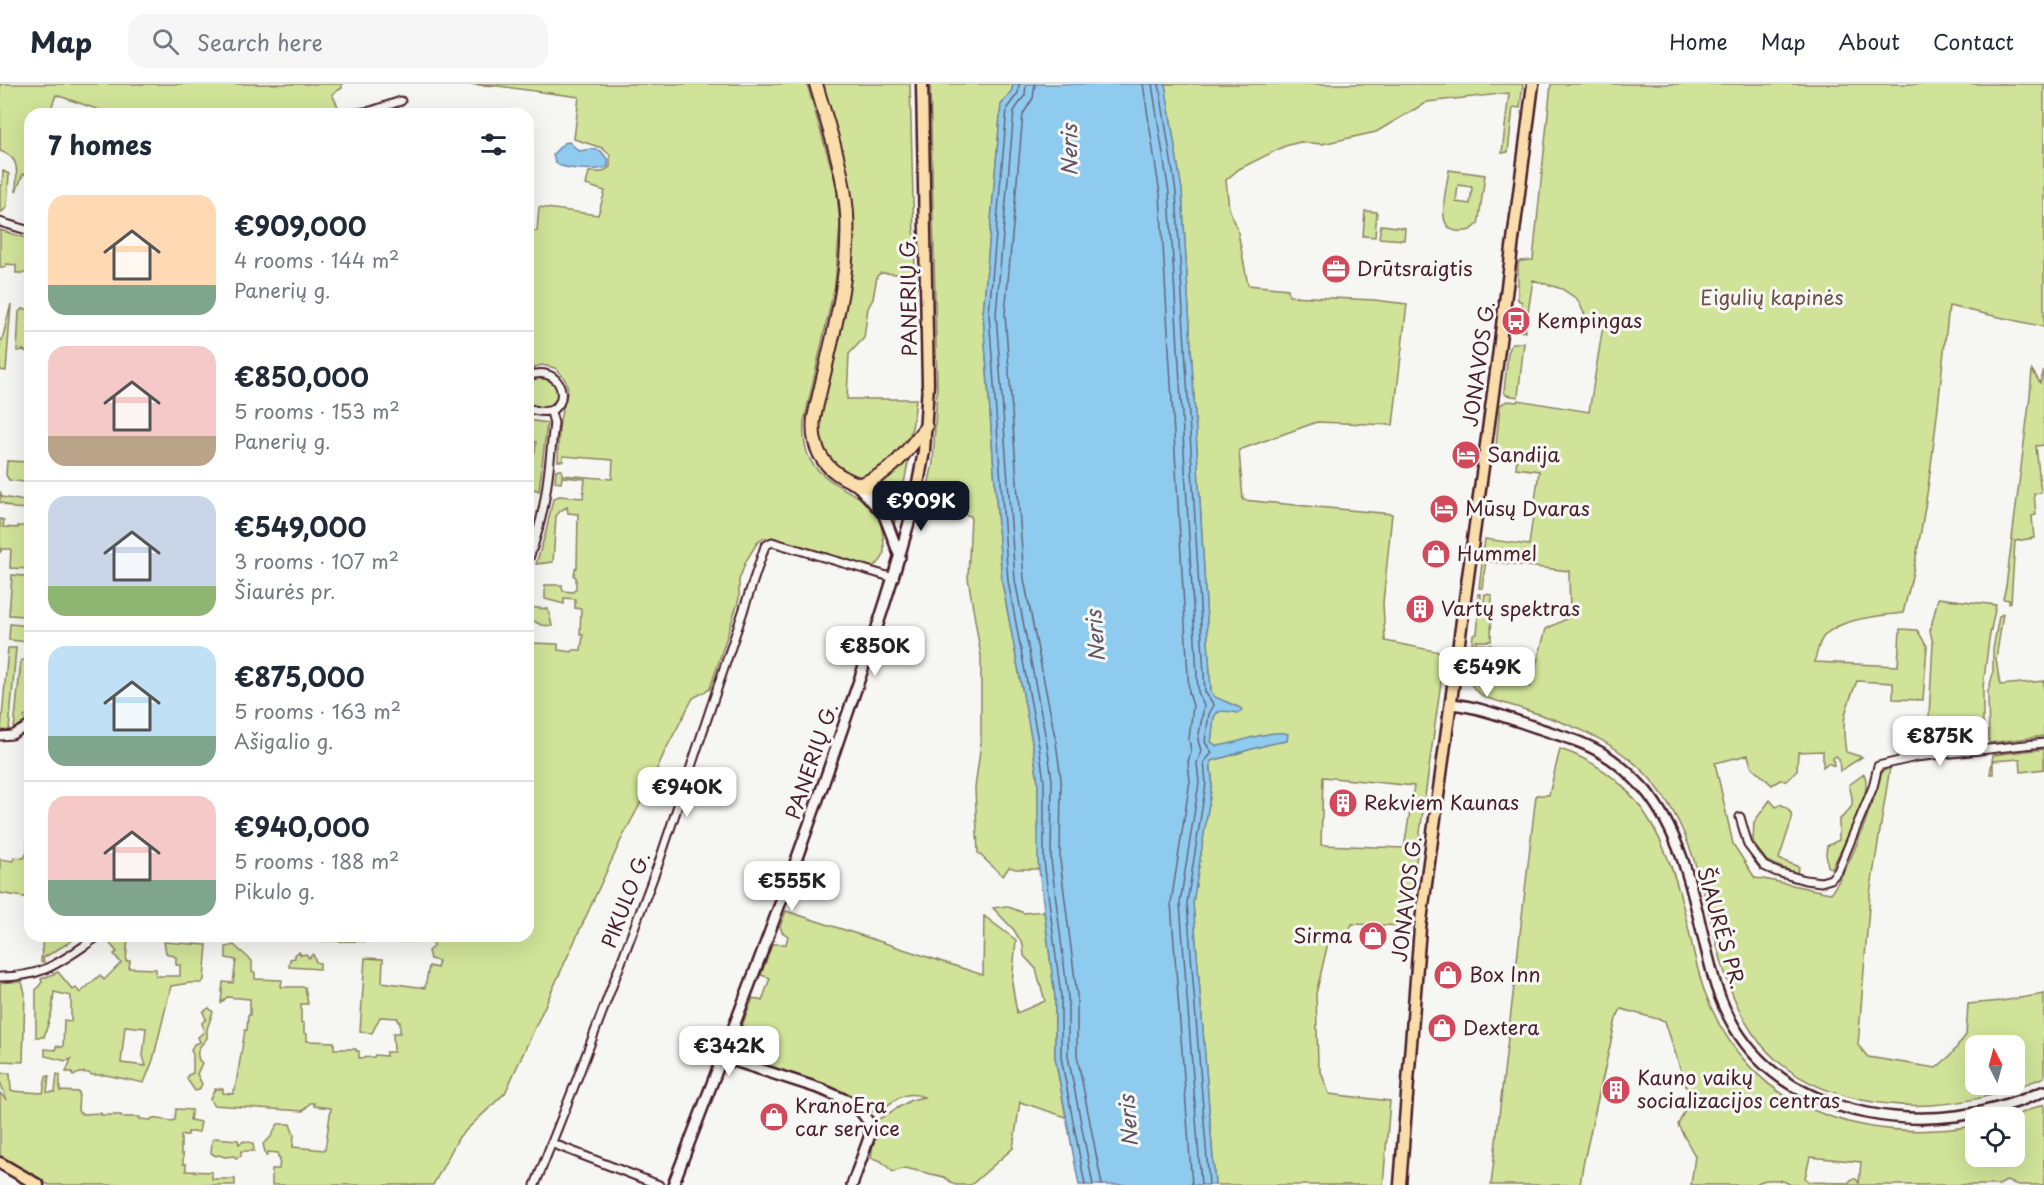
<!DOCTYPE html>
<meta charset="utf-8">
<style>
:root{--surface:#fff;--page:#f6f6f7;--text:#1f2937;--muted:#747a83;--line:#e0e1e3;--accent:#111827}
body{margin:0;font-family:"Playpen Sans",sans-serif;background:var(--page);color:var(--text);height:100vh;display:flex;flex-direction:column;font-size:22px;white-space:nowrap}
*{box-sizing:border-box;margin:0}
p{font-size:20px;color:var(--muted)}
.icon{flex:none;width:33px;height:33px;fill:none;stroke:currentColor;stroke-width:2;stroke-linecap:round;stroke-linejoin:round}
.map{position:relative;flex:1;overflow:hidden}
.drawer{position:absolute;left:24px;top:24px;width:510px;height:834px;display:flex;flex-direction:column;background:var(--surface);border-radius:18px;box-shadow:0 6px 24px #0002}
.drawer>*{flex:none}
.needle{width:39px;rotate:354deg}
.tools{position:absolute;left:1965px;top:951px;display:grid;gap:12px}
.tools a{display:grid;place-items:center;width:60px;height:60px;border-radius:12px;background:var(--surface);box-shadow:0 6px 24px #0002;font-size:30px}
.price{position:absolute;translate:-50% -51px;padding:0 14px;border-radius:12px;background:#fff;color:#222;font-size:20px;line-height:39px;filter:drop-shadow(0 2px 3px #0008)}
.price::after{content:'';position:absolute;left:50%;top:36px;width:18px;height:14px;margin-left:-9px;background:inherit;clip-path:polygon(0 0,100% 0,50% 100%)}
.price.on{background:var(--accent);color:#fff}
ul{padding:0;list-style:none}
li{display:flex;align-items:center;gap:18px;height:150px;padding:0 24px}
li+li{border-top:2px solid var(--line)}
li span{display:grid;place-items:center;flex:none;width:168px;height:120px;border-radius:18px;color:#555}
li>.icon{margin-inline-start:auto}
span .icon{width:72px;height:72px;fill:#fffc;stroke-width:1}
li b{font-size:26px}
h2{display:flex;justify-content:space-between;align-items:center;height:72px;padding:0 24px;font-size:26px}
header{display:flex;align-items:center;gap:36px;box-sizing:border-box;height:84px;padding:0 30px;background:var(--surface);border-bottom:2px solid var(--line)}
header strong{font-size:28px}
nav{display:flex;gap:33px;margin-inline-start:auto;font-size:21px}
.search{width:420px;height:54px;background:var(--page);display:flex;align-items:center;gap:15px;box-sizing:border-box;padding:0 21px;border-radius:18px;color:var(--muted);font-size:22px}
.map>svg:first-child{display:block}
.green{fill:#d0e398;stroke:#8d8162;stroke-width:1.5;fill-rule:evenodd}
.water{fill:#8fcbef;stroke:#7386a1;stroke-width:1.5}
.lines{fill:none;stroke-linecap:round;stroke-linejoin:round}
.shore{stroke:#666479;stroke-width:1.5}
.street-casing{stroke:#4a1f2b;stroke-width:11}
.secondary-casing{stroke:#4a1f2b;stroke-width:14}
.primary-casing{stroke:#4a1f2b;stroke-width:15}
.highway-casing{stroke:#4a1f2b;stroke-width:16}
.street{stroke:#f6f6f2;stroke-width:7}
.secondary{stroke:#f6f6f2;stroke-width:9}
.primary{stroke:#f9deab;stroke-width:10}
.highway{stroke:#f9deab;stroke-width:12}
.labels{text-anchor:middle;stroke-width:6;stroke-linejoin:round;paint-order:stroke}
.poi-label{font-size:20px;fill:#4a1f2b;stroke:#f6f6f2;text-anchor:start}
.street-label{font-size:20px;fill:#4a1f2b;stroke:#f6f6f2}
.park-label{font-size:20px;fill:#6c5046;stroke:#f6f6f2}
.water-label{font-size:21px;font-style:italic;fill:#5f5366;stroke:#f6f6f2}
</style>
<header>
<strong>Map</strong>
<div class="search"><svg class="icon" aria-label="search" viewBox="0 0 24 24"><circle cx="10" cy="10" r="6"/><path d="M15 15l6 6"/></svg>Search here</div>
<nav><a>Home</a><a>Map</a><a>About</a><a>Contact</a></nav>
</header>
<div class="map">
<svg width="2044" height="1101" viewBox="0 0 2044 1101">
<rect width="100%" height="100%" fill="#f6f6f2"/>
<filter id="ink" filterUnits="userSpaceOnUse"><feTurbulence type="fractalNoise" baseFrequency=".0167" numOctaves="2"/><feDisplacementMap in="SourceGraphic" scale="12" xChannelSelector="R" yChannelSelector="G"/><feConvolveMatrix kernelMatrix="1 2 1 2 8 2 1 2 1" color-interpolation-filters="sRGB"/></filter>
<g filter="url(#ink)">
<!-- green -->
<path class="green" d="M0,0H342V4L332,10L341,29C333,31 322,31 314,30C305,28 302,23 294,30H111L56,11L49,30H30V84L27,91L23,90L16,108C16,89 22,74 0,67Z
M464,0H807L836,100L840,140L835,201L804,338C803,354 805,374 818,386C848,417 881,406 884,462C885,473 881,479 871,483L777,457L764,454L757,459L746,477L739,496V515L710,605L693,614L665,667L649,703L621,756L505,1009L459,1053L433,1101H272V1085H279L280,1074L278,1073V1069L268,1068L267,1072H266L263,1060L270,1054L278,1040H290L294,1051L293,1063L325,1066L331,1024L314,1022V1019H310L303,1027L213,1021L210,1015L215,1005H223V1009L233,1010V1006H235L245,946H247L248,931H250V915L227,913L221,919L223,898L233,899L236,876L226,874V863L234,861L252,877V888L255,889V895L282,896L281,903H305L308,920H301V939H304V949L307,950V957L334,958V965H356V967H359V974L374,973L375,971L386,972V968H394L393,949H400V938H398V934L380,933L372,949L360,948L365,874L383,875L382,898L425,904L429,882L437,884L439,877L430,875L428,867L434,862L433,858L324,857L236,852H528V523L548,525L552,542L541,541L530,535L528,551L532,552L531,559L558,560V566L572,568L573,566H581L583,551L580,550L581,525L575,524V515L564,514V520L545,515V501H562L563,507L573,508L576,504V493L574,492L575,485L577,484L578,430L568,429L567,423L560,427L556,432L553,478L536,480L546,448L553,415L559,412L583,414L585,395L562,393L561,399L555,398L556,386H562V391L612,395L613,376L563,372V377H558C558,364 558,350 560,337C563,314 578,304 555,284L542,281L528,285V146L537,147L539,123L598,131L605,107L586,101L589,88H602L610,83V71L602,64L574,55L579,13L498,2Z
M822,0H910L915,191L881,189L877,192L873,215L868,224L864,254L849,270L847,315H916C914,332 913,351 903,365C884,394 849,405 826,372C822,365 820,353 818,345L852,189L854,158L851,105L842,69Z
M930,0H1013L1012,6L1001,21L983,230L1002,498L1033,663L1038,698L1039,785H1016L1009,783L1003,792L978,769L975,704L981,659V572L968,494L971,432L924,421L933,379L937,304Z
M1165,0H1523L1520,24L1513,23L1508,68L1502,69L1509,9L1427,18L1376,48L1322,60L1300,58L1285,62L1239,85L1226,96L1229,125L1237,143L1248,201L1288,205L1289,212L1374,216L1407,220L1393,341L1317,338L1239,366L1243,416L1392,430L1383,519L1385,557L1445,569L1407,842L1352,840L1347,853L1330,850L1316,910L1318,979L1329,1010L1390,1017L1383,1101H1215L1193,819L1212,700C1213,692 1210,685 1211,677C1236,671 1261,660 1287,657L1264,651L1234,660L1217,662L1211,658L1214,631L1222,626L1238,628L1240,624L1214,613L1211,608L1182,107ZM1323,693L1414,702L1404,764L1321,761Z
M1551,0H2044V243L1949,222C1937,325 1930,429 1903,529C1882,532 1835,534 1822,555C1818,561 1817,571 1814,578L1898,582L1900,545L1917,546L1927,562L1923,616L1893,615V599L1857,597C1845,627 1841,635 1846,668L1862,673L1840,687L1839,675L1836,672L1833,674L1834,682L1828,679L1823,683V667L1798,668L1797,686L1786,697L1780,696L1772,701L1751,682L1748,671L1715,679L1733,760L1755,794C1781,797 1805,805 1831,809C1856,773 1868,729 1882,688L1890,683L1870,810L1858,961L1868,973L1936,984L1951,971L1966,951L1968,920L2002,917L2044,910V993C1986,1018 1925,1029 1862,1016C1681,979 1742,803 1652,697C1610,647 1545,632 1484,613C1476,607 1471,603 1468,593L1473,551L1477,550L1479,526H1476L1478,510H1481L1480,526L1483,524L1485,510L1492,511L1491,557H1476V560L1491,561L1495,587L1530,603L1546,545L1570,533L1569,487L1486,477L1482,504H1479L1485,455L1529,461L1539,387L1516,384L1517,373L1502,371L1496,362L1500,321L1507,317L1517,318L1518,316L1589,328L1603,242L1590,241L1577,215L1562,205L1533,196L1525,248L1519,247L1522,218L1518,216V180L1520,177L1533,176ZM1976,962H2014V1000H1976Z
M1449,86L1485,91L1479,135L1478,140L1471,146C1430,156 1446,110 1449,86ZM1458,101L1472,103L1470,120L1456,118Z
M3,87L9,90L7,123L2,128L0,127V102L2,101Z
M1365,127L1377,128L1375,153L1363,152Z
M1381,141L1405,144L1404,156L1379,154Z
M0,146L30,155V189H16V181L6,180L5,183H0Z
M11,220L6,287L0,286V257L2,256Z
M22,225H29L30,266L27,268L23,266L17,267L19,228Z
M1512,259H1524L1518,313L1506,311L1504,307L1508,269Z
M2032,286L2040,299L2044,286V361L2036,362L2041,409L2034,410L2036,431L2032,432L2034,454L2015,457L2011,518L2009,519V516L2003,515L2006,502L2030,312Z
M541,293C561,299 563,314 545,325L528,320V298Z
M528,336L547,339L539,407L528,403V368H535L536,358L532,357L533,349L528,348Z
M910,369L903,404L876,398Z
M7,377L30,378V399L9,396L6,391Z
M0,407L2,413L30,418V425L13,424L0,418Z
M876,416L899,421L893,445Z
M28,432H30V485L10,484L11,465H2L0,469V435L4,436L3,443L18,444V442H27Z
M12,491L24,492L29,497L27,531L25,532L9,531Z
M1938,514L1996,521L1989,555L1983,603V660L1939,665L1930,658L1928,650L1933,559L1930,547Z
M2003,530L1996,575L2000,601L2044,597V652L1989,659L1988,607L1993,590V565L1999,532Z
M10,540L30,542L29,558L9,556Z
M8,564H16L9,647L1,646Z
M28,572H30V628L24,633L26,637L14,645L21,576L27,577Z
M1560,665C1636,690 1666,753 1684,826C1691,853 1695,880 1704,906C1725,964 1764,1009 1823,1030C1871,1048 1925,1050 1975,1042L1976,1072H2014V1034L2011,1033L2044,1020V1101H2019L2006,1097L1999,1101H1791C1781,1094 1764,1094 1754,1101H1691L1695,1072L1678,1041L1690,1015L1665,937L1621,925L1616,935L1583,1081L1580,1101H1491L1536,711H1549ZM1810,1073L1861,1078L1859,1099L1856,1095H1852L1848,1099L1809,1098L1805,1094Z
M2044,665V685L2021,688L2020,675L1993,677V690H1990L1993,671Z
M1864,690C1875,709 1841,765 1832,784L1828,783L1826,770L1827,762L1839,756V736C1854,722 1855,722 1849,701Z
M1770,716L1776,723L1780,720C1787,723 1792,727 1792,735L1779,775L1799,783L1796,790L1767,777L1756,763L1753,757L1754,738Z
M28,731H30V814L0,809V775L13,777L14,773L24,774L27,769Z
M1006,822L1024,829L1044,827L1055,913V973L1066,1033L1020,1018L1013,1064L971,1101H955L944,1093L905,1084L893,1088L881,1077L871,1074L874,1049L872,1039L911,1016L924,1013C897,1003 892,1026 870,1028L856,1016L849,1011L757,979L738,970L734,962L753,914L762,917L770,894L761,891L772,860H786L788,852L782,848L780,842L786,827L983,891L984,832L1016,856L1012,899L1017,929L1045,917L1036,885L1024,872L1023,861L1014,846L993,824Z
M43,852H80L43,874L44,878H41Z
M128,854L126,877H130L129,884L156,885V892H180V881H176V873L166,869L164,858L207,861L204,896L201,899H190L171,902L153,976L144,999L106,991H92C87,987 79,989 73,992L72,988H66L71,975L66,977L45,972V965L56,966V962L63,963L64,936L71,937V912L54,908L52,927L44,953H36V906L42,898L41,895L58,888L73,906L76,904L80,909L100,891L104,896L121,879L114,870L117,868L107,856ZM125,942L146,944L143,972L146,982L121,979Z
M299,868L301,871L306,870L309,874L313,870L316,878L320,879V885L289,883L290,875L295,874V870Z
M0,898H22L25,909L23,978L0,977Z
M209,924L213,928L207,945V954C201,962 195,965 199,976L202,979L197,990L202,1000L199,1006L195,1007L187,995L188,991L193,989V971L191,966L194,960L200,958L198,953L204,948L202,939L206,935L203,928Z
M1,989H10L11,1007L43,1009L46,992H49L47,1008H55L57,990L60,991V1007L79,1008L78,1027L82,1030L101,1029V1031H121V1033H140V1035L151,1036L152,1034L171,1037L175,1036L176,1025L192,1026L190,1036L201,1038L199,1048H188V1051H181V1070H183V1080H186V1087L212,1088V1095H235V1101H49L0,1073V1009L7,1016L0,998Z
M214,1054L238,1056L239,1060L244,1057L253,1059L254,1067H241V1072L236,1074L234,1072L225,1073L219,1071L216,1072L211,1069L212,1057Z"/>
<!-- water -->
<path class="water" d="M1013,0H1165L1182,107L1211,608L1215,613L1240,624L1242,626L1238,629C1207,623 1216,632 1211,658L1217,662C1235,660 1275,644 1288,650L1287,657C1261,660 1236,671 1211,677C1209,684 1213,692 1212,700L1193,819L1215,1101H1079L1055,973V913L1038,777V698L1033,663L1002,498L983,230L1001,21L1012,6Z
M569,58L579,67L592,65L601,67L608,76V82C600,88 571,85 561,82C555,80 554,75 553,70L564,59Z"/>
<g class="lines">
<!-- shore -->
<path class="shore" d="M1019,0L1018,9L1007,24L989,230L1008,497L1039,662L1044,697V777L1061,913V973L1085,1101
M1026,0L1025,11L1014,27L996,230L1015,496L1047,660L1052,696L1051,776L1068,913V972L1093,1101
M1035,0L1033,14L1023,30L1005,230L1024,495L1056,658L1061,695L1060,776L1077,912V971L1102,1101
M1143,0L1160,110L1189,609L1193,622L1189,655L1191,667L1188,678L1190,697L1171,819L1192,1101
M1152,0L1169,109L1198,608L1204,622L1198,656L1201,667L1197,679L1199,699L1180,819L1201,1101
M1159,0L1176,108L1205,608L1214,621L1209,630L1205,658L1212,669L1204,678L1206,699L1187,819L1209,1101"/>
<!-- street casing -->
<g class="street-casing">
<path id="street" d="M351,30L371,27L401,17
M0,138L30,147
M528,292C570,276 575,343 528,324
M528,477C547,427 548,391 554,339L551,328
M0,652L12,651L30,641
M1740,733L1748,761L1764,782L1777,788L1805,796L1821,798L1831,795L1838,787L1873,703L1878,682L1916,673L2044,659
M0,893C46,893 62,876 99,852
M551,1059L659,1101
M535,1101L577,995L659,778L765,462L772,458L894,494"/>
</g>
<!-- secondary casing -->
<g class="secondary-casing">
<path id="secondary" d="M857,401L884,431L900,473
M1451,620C1481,623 1510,635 1538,644C1561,652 1585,658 1605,671C1620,680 1634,694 1646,707C1691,763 1696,836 1716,902C1740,976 1793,1014 1867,1029C1926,1041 1990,1032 2044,1007
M722,973L821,1005L855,1020L868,1037L870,1051L852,1101
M673,1101C731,950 790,799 842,646C868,570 895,494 915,416"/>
</g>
<!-- primary casing -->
<g class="primary-casing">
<path id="primary" d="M915,416L924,367L928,300L922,0
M0,1079L38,1101
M1400,1101L1420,844L1498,273L1533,0"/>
</g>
<!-- highway casing -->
<g class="highway-casing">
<path id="highway" d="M816,0C828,42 844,86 847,130C851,198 828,267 814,334C807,397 869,404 915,416
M858,401C893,389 904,370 926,343"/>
</g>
<!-- street -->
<use href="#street" class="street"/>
<!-- secondary -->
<use href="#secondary" class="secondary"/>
<!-- primary -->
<use href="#primary" class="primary"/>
<!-- highway -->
<use href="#highway" class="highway"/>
</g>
</g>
<!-- icons -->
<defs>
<g id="office-disc" transform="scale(1.5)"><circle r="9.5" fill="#d1495b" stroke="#f6f6f2"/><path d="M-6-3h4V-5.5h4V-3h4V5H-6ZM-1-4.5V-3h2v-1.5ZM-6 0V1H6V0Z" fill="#fff"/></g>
<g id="bus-disc" transform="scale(1.5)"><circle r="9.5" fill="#d1495b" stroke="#f6f6f2"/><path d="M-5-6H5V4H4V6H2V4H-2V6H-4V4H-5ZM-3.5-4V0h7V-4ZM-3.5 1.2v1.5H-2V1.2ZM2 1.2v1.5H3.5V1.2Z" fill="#fff"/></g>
<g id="hotel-disc" transform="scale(1.5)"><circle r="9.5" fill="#d1495b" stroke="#f6f6f2"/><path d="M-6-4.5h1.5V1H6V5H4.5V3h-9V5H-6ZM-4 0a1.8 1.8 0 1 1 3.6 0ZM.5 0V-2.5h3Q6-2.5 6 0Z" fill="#fff"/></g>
<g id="shop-disc" transform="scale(1.5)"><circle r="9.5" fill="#d1495b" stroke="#f6f6f2"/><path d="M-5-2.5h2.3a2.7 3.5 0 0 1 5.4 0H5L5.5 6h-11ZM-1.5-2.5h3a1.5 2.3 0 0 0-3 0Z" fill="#fff"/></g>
<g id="building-disc" transform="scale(1.5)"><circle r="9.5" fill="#d1495b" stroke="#f6f6f2"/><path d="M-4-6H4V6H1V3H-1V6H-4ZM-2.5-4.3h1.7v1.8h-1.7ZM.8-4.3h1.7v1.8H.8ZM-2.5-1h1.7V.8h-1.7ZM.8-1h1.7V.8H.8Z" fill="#fff"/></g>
</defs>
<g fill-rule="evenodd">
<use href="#office-disc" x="1336" y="185"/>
<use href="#bus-disc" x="1516" y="237"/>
<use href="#hotel-disc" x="1466" y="371"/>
<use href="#hotel-disc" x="1444" y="425"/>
<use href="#shop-disc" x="1436" y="470"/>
<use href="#building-disc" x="1420" y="525"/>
<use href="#building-disc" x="1343" y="719"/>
<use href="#shop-disc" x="1373" y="852"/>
<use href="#shop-disc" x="1448" y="891"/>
<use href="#shop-disc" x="1442" y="944"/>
<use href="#building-disc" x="1616" y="1006"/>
<use href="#shop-disc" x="774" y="1033"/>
</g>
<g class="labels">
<!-- poi labels -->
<g class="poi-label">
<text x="1357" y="192">Drūtsraigtis</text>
<text x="1537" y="244">Kempingas</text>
<text x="1487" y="378">Sandija</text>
<text x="1465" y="432">Mūsų Dvaras</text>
<text x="1457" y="477">Hummel</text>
<text x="1441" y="532">Vartų spektras</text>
<text x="1364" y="726">Rekviem Kaunas</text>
<text x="1352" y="859" text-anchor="end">Sirma</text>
<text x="1469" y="898">Box Inn</text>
<text x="1463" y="951">Dextera</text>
<text x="1637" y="1001">Kauno vaikų<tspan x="1637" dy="23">socializacijos centras</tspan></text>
<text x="795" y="1029">KranoEra<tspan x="795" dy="23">car service</tspan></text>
</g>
<!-- street labels -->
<g class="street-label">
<text transform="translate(909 212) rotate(-91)" y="7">PANERIŲ G.</text>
<text transform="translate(1479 280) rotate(-82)" y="7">JONAVOS G.</text>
<text transform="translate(812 677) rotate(-71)" y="7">PANERIŲ G.</text>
<text transform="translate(1407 815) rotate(-83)" y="7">JONAVOS G.</text>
<text transform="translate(626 816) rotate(-69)" y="7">PIKULO G.</text>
<text transform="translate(1721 844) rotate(74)" y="7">ŠIAURĖS PR.</text>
</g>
<!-- park labels -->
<g class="park-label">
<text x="1772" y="221">Eigulių kapinės</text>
</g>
<!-- water labels -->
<g class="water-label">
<text transform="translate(1070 66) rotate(-90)" y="7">Neris</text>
<text transform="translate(1096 552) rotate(-94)" y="7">Neris</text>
<text transform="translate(1129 1037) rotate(-94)" y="7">Neris</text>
</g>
</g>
</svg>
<div class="tools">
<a><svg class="needle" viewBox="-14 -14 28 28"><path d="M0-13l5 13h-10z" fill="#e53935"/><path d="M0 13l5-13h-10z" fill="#747a83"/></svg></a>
<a><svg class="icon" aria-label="locate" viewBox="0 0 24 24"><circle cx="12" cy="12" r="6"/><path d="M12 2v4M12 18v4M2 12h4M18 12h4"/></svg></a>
</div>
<b class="price on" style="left:921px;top:448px">€909K</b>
<b class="price" style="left:875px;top:593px">€850K</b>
<b class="price" style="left:1487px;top:614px">€549K</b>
<b class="price" style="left:1940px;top:683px">€875K</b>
<b class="price" style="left:687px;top:734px">€940K</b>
<b class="price" style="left:792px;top:828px">€555K</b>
<b class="price" style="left:729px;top:993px">€342K</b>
<section class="drawer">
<h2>7 homes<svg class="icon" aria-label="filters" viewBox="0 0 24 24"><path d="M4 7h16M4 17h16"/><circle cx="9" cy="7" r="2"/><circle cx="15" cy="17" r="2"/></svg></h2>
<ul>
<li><span style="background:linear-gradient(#ffd9b3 75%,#7fa58c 0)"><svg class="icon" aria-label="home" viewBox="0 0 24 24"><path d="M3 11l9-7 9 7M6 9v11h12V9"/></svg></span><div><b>€909,000</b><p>4 rooms · 144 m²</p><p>Panerių g.</p></div></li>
<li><span style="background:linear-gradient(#f6c9c9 75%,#b9a48a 0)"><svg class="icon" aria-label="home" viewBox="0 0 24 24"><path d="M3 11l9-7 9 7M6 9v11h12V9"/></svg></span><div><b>€850,000</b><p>5 rooms · 153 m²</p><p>Panerių g.</p></div></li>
<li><span style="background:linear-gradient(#c9d6e8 75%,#8fb573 0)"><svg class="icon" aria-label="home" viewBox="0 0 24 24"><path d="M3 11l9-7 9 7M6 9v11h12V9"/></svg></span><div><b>€549,000</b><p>3 rooms · 107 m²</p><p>Šiaurės pr.</p></div></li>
<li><span style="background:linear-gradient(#bfe0f5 75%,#7fa58c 0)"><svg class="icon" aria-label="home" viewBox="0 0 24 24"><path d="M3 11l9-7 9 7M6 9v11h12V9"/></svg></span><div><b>€875,000</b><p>5 rooms · 163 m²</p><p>Ašigalio g.</p></div></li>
<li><span style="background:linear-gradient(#f6c9c9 70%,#7fa58c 0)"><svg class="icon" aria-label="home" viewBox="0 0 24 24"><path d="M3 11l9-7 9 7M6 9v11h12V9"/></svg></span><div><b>€940,000</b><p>5 rooms · 188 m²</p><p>Pikulo g.</p></div></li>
</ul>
</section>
</div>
